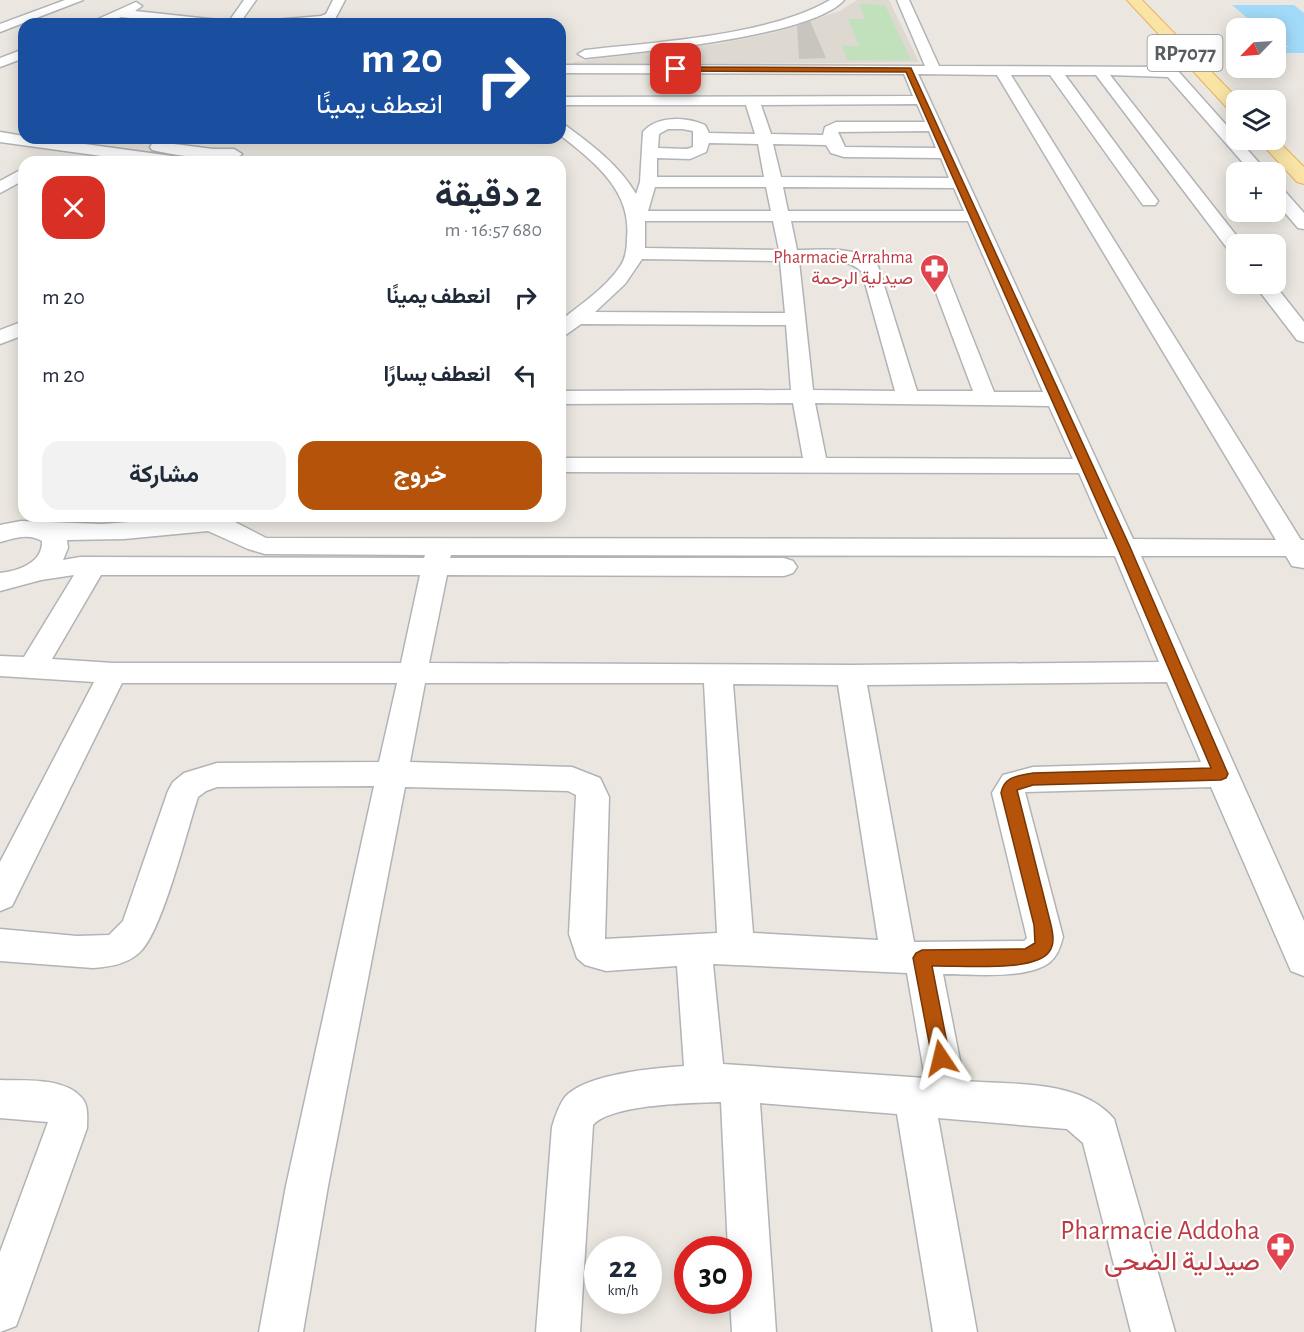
<!DOCTYPE html>
<html lang="ar">
<meta charset="utf-8">
<style>
:root{--surface:#fff;--page:#f2f2f3;--text:#1f2937;--muted:#747a83;--accent:#b45309}
body{margin:0;font-family:"Alegreya Sans",Vazirmatn,sans-serif;background:var(--page);color:var(--text);direction:rtl;height:100vh;display:flex;flex-direction:column;font-size:22px;white-space:nowrap}
*{box-sizing:border-box;margin:0}
p{font-size:20px;color:var(--muted)}
.icon{flex:none;width:33px;height:33px;fill:none;stroke:currentColor;stroke-width:2;stroke-linecap:round;stroke-linejoin:round}
.map{position:relative;flex:1;overflow:hidden;direction:ltr}
.sheet{position:absolute;left:18px;top:156px;width:548px;height:366px;display:flex;flex-direction:column;background:var(--surface);border-radius:18px;box-shadow:0 3px 15px #0003;direction:rtl}
.sheet>*{flex:none}
.hud{position:absolute;left:18px;top:18px;width:548px;height:126px;border-radius:18px;box-shadow:0 3px 15px #0003;direction:rtl;background:#1a4fa0;color:#fff;overflow:hidden}
.needle{width:39px;rotate:245deg}
.controls{position:absolute;left:1226px;top:18px;display:grid;gap:12px}
.controls a{display:grid;place-items:center;width:60px;height:60px;border-radius:12px;background:var(--surface);box-shadow:0 3px 15px #0003;font-size:30px}
.speed{position:absolute;left:584px;top:1236px;display:flex;gap:12px;font-size:30px;font-weight:700;text-align:center}
.speed>*{display:grid;place-content:center;width:78px;height:78px;border-radius:50%;background:var(--surface);box-shadow:0 3px 15px #0003;line-height:1}
.speed small{font-size:15px;font-weight:400}
.speed .limit{border:9px solid #d22;background:#fff;color:#111}
.pin{position:absolute;display:grid;place-items:center;width:51px;height:51px;color:#fff;margin:-26px;border-radius:12px;box-shadow:0 3px 9px #0006}
.me{position:absolute;width:66px;margin:-33px;rotate:350deg;stroke-linejoin:round;filter:drop-shadow(0 0 4px #0008)}
.turn{display:flex;align-items:center;gap:21px;height:126px;padding:0 24px;font-size:27px}
.turn .icon{width:78px;height:78px;stroke-width:2.5}
.turn b{display:block;font-size:42px;line-height:51px}
.round{display:grid;place-items:center;flex:none;width:63px;height:63px;border-radius:18px;background:var(--page)}
.headline{display:flex;align-items:center;justify-content:space-between;height:102px;padding:0 24px}
h1{font-size:36px;font-weight:700;line-height:45px}
.action{display:flex;gap:12px;margin-top:auto;padding:12px 24px}
.action a{flex:1;height:69px;border-radius:18px;background:var(--accent);color:#fff;font-size:24px;font-weight:700;line-height:69px;text-align:center}
.action a+a{background:var(--page);color:var(--text)}
ul{padding:0;list-style:none}
li{display:flex;align-items:center;gap:18px;height:78px;padding:0 24px}
li div{flex:1}
li b{display:block;font-size:22px}
li em{font-style:normal}
.map>svg:first-child{display:block}
</style>
<div class="map">
<svg width="1304" height="1332" viewBox="0 0 1304 1332">
<rect width="100%" height="100%" fill="#ebe7e0"/>
<path fill="#ddd9d1" d="M 857,0 L 889,0 L 919,62 L 574,66 L 573,62 L 723,43 L 776,32 L 840,11 Z"/>
<path fill="#c1e1bd" d="M 859,4 L 885,5 L 911,60 L 847,60 L 842,46 L 859,46 L 848,19 L 865,19 Z"/>
<path fill="#a2dbf9" d="M 1232,5 L 1294,5 L 1304,13 L 1304,53 L 1275,53 L 1275,47 L 1290,47 L 1275,42 L 1275,28 L 1259,28 Z"/>
<path fill="#c8c4be" d="M 810,21 L 826,58 L 799,59 L 797,26 Z"/>
<g fill="none" stroke-linecap="round" stroke-linejoin="round">
<defs>
<path id="minor" d="M 65,0 L 83,0 L 0,32 L 0,24 Z
M 244,0 L 256,0 L 239,24 L 227,24 Z
M 333,0 L 345,0 L 335,19 L 328,23 L 269,24 L 275,20 L 321,16 L 326,14 Z
M 830,0 L 844,0 C 812,37 637,52 585,58 L 578,54 L 585,50 C 656,42 769,36 830,0 Z
M 897,0 L 909,0 L 939,66 L 1162,67 L 1178,71 L 1236,136 L 1236,140 L 1239,140 L 1267,172 L 1251,172 L 1168,77 L 1110,75 L 1243,244 L 1236,244 L 1236,253 L 1230,252 L 1096,75 L 1065,75 L 1155,197 L 1158,201 L 1155,205 L 1143,205 L 1050,75 L 1011,75 L 1301,540 L 1304,540 L 1304,568 L 1292,566 L 1286,556 L 1141,556 L 1304,921 L 1304,976 L 1291,971 L 1211,787 L 1025,792 L 1063,937 C 1061,945 1057,957 1050,962 C 1028,980 971,974 943,974 L 964,1081 C 1012,1085 1081,1079 1114,1119 L 1175,1332 L 1131,1332 L 1083,1143 L 1067,1129 L 938,1118 L 977,1332 L 933,1332 L 897,1114 L 760,1103 L 776,1332 L 732,1332 L 730,1300 L 738,1300 L 738,1250 L 728,1250 L 721,1102 C 691,1103 612,1104 593,1125 L 580,1332 L 536,1332 L 552,1127 C 555,1117 559,1105 565,1097 C 585,1074 655,1068 684,1066 L 677,966 L 606,971 L 585,965 L 577,958 L 569,934 L 576,795 L 568,791 L 405,787 L 328,1186 L 303,1332 L 259,1332 L 286,1186 L 374,786 L 217,787 L 206,791 L 198,797 C 187,830 162,932 140,952 C 128,964 109,967 93,968 L 0,961 L 0,929 L 77,936 L 109,935 L 123,921 L 168,791 L 173,782 L 184,773 L 217,763 L 379,762 L 397,683 L 122,683 L 12,906 L 0,911 L 0,862 L 94,682 L 0,676 L 0,656 L 24,657 L 74,575 L 41,580 L 0,591 L 0,573 C 18,571 43,563 42,541 C 28,533 15,538 0,542 L 0,525 L 21,521 L 102,524 L 213,516 L 233,521 L 266,538 L 1108,539 L 1079,473 L 560,472 L 560,458 L 803,458 L 793,403 L 560,404 L 560,391 L 791,390 L 786,325 L 581,324 L 567,334 L 560,336 L 560,321 C 580,305 607,287 621,265 C 626,257 627,247 627,238 C 632,190 593,161 560,135 L 560,124 L 565,125 C 592,145 619,165 636,194 L 640,182 L 643,132 C 657,115 687,117 705,125 L 709,133 L 755,134 L 746,105 L 560,105 L 560,97 L 913,96 L 904,74 L 560,73 L 560,65 L 925,66 ZM 918,74 L 997,75 L 1276,540 L 1133,539 ZM 917,104 L 925,122 L 836,122 L 825,127 L 823,135 L 771,134 L 761,105 ZM 682,129 L 693,131 L 693,147 L 687,149 L 658,148 L 659,134 L 668,129 ZM 929,131 L 936,148 L 845,147 L 838,132 ZM 709,143 L 758,144 L 764,177 L 657,177 L 657,158 L 690,159 L 706,152 ZM 773,144 L 826,145 L 831,153 L 844,157 L 941,158 L 949,178 L 781,177 ZM 655,187 L 766,187 L 771,211 L 648,211 ZM 783,187 L 954,188 L 964,211 L 788,211 ZM 645,221 L 773,221 L 779,250 L 645,248 ZM 791,221 L 968,221 L 1043,392 L 994,392 L 946,271 L 944,267 L 930,267 L 928,271 L 973,391 L 917,391 L 878,266 C 857,245 825,250 797,250 ZM 642,259 L 780,261 L 785,313 L 595,312 L 625,284 ZM 799,261 C 820,261 847,256 862,272 L 895,391 L 813,390 ZM 815,403 L 1049,406 L 1073,459 L 826,458 ZM 208,531 L 248,549 L 265,554 L 425,555 L 424,558 L 80,557 L 63,560 L 68,548 L 67,540 L 124,539 ZM 451,555 L 1115,556 L 1159,662 L 851,665 L 429,663 L 447,575 L 784,576 L 793,573 L 797,567 L 793,561 L 784,558 L 450,558 ZM 101,575 L 420,575 L 401,663 L 113,663 L 52,659 ZM 1167,682 L 1201,762 L 1033,767 L 1003,775 L 992,793 L 1027,938 L 1024,941 L 914,942 L 867,685 ZM 425,683 L 704,683 L 717,933 L 605,939 L 609,797 L 600,778 L 572,767 L 410,762 ZM 733,684 L 838,685 L 878,940 L 753,933 ZM 713,964 L 907,973 L 925,1078 L 723,1064 Z
M 136,2 L 142,6 L 135,11 L 219,20 L 225,24 L 184,24 L 121,17 L 104,24 L 87,24 Z
M 24,49 L 24,58 L 0,67 L 0,58 Z
M 0,132 L 24,136 L 24,138 L 41,138 L 179,157 L 187,162 L 145,162 L 0,142 Z
M 158,142 L 213,149 L 234,149 L 242,154 C 232,165 168,154 152,150 L 150,147 L 152,144 Z
M 24,168 L 24,180 L 0,193 L 0,181 Z
M 1275,186 L 1281,187 L 1304,213 L 1304,229 L 1298,228 L 1275,201 Z
M 1254,284 L 1274,284 L 1304,322 L 1304,342 L 1297,340 Z
M 24,321 L 24,335 L 0,344 L 0,330 Z
M 0,1080 C 24,1081 63,1077 81,1097 C 89,1105 87,1118 87,1128 L 22,1310 L 16,1326 L 0,1332 L 0,1252 L 48,1122 L 0,1118 Z"/>
<path id="major" d="M 1127,0 L 1142,0 L 1239,100 L 1236,100 L 1236,112 L 1230,111 Z
M 1275,138 L 1304,167 L 1304,184 L 1297,182 L 1258,140 Z"/>
</defs>
<use href="#minor" stroke="#b1b3b7" stroke-width="3"/>
<use href="#major" stroke="#e7b35c" stroke-width="2"/>
<use href="#minor" fill="#fff" fill-rule="evenodd"/>
<use href="#major" fill="#f9e4a6" fill-rule="evenodd"/>
</g>
<path fill="#b45309" stroke="#753606" stroke-width="1.5" d="M 676,67 L 911,68 L 1130,547 L 1228,774 L 1226,778 L 1221,780 L 1033,785 L 1017,790 L 1051,925 C 1053,934 1055,944 1049,952 C 1034,973 957,965 932,966 L 950,1058 L 947,1064 L 941,1067 L 934,1064 L 932,1058 L 913,958 L 916,953 L 922,950 L 1025,949 L 1035,943 L 1034,925 L 1001,793 C 1004,776 1018,776 1033,773 L 1211,768 L 1117,547 L 906,72 L 674,71 Z"/>
<defs>
<symbol id="pharmacy-pin" viewBox="-11 -11 22 30"><path d="M0 17L-7.5 6A9.5 9.5 0 1 1 7.5 6Z" fill="#e0444e" stroke="#fff"/><path d="M-2-6h4v4h4v4h-4v4h-4v-4h-4v-4h4Z" fill="#fff"/></symbol>
</defs>
<g fill-rule="evenodd">
<use href="#pharmacy-pin" x="918" y="252" width="33" height="45"/>
<use href="#pharmacy-pin" x="1264" y="1230" width="33" height="45"/>
</g>
<g text-anchor="middle" dominant-baseline="central" stroke-width="4.5" stroke-linejoin="round" paint-order="stroke">
<g font-size="18" fill="#be3a42" stroke="#fff" text-anchor="end">
<text x="913" y="258">Pharmacie Arrahma<tspan x="913" dy="21">صيدلية الرحمة</tspan></text>
</g>
<rect fill="#fff" stroke="#8b8e90" stroke-width="1.5" x="1147.5" y="35" width="75" height="36" rx="4.5"/>
<g font-size="21" font-weight="bold" fill="#595d60">
<text x="1185" y="53">RP7077</text>
</g>
<g font-size="27" fill="#be3a42" stroke="#fff" text-anchor="end">
<text x="1260" y="1230">Pharmacie Addoha<tspan x="1260" dy="31">صيدلية الضحى</tspan></text>
</g>
</g>
</svg>
<div class="controls">
<a><svg class="needle" viewBox="-14 -14 28 28"><path d="M0-13l5 13h-10z" fill="#e53935"/><path d="M0 13l5-13h-10z" fill="#747a83"/></svg></a>
<a><svg class="icon" aria-label="layers" viewBox="0 0 24 24"><path d="M12 4l9 5-9 5-9-5zM3 14l9 5 9-5"/></svg></a>
<a>+</a>
<a>−</a>
</div>
<div class="speed"><div>22<small>km/h</small></div><div class="limit">30</div></div>
<div class="pin" style="left:676px;top:69px;background:#d93025"><svg class="icon" aria-label="arrive" viewBox="0 0 24 24"><path d="M6 21V4h12l-3 4 3 4H6"/></svg></div>
<svg class="me" style="left:941px;top:1058px" viewBox="-20 -20 40 40"><path d="M0-17L14 15 0 8-14 15z" fill="#b45309" stroke="#fff" stroke-width="4"/></svg>
<div class="hud">
<div class="turn"><svg class="icon" aria-label="right" viewBox="0 0 24 24"><path d="M7 20v-9h11M14 6l5 5-5 5"/></svg><div><b>20 m</b>انعطف يمينًا</div></div>
</div>
<section class="sheet">
<div class="headline"><div><h1>2 دقيقة</h1><p>680 m · 16:57</p></div><a class="round" style="background:#d93025;color:#fff"><svg class="icon" aria-label="close" viewBox="0 0 24 24"><path d="M6 6l12 12M18 6L6 18"/></svg></a></div>
<ul>
<li><svg class="icon" aria-label="right" viewBox="0 0 24 24"><path d="M7 20v-9h11M14 6l5 5-5 5"/></svg><div><b>انعطف يمينًا</b></div><em>20 m</em></li>
<li><svg class="icon" aria-label="left" viewBox="0 0 24 24"><path d="M17 20v-9H6M10 6l-5 5 5 5"/></svg><div><b>انعطف يسارًا</b></div><em>20 m</em></li>
</ul>
<div class="action"><a>خروج</a><a>مشاركة</a></div>
</section>
</div>
